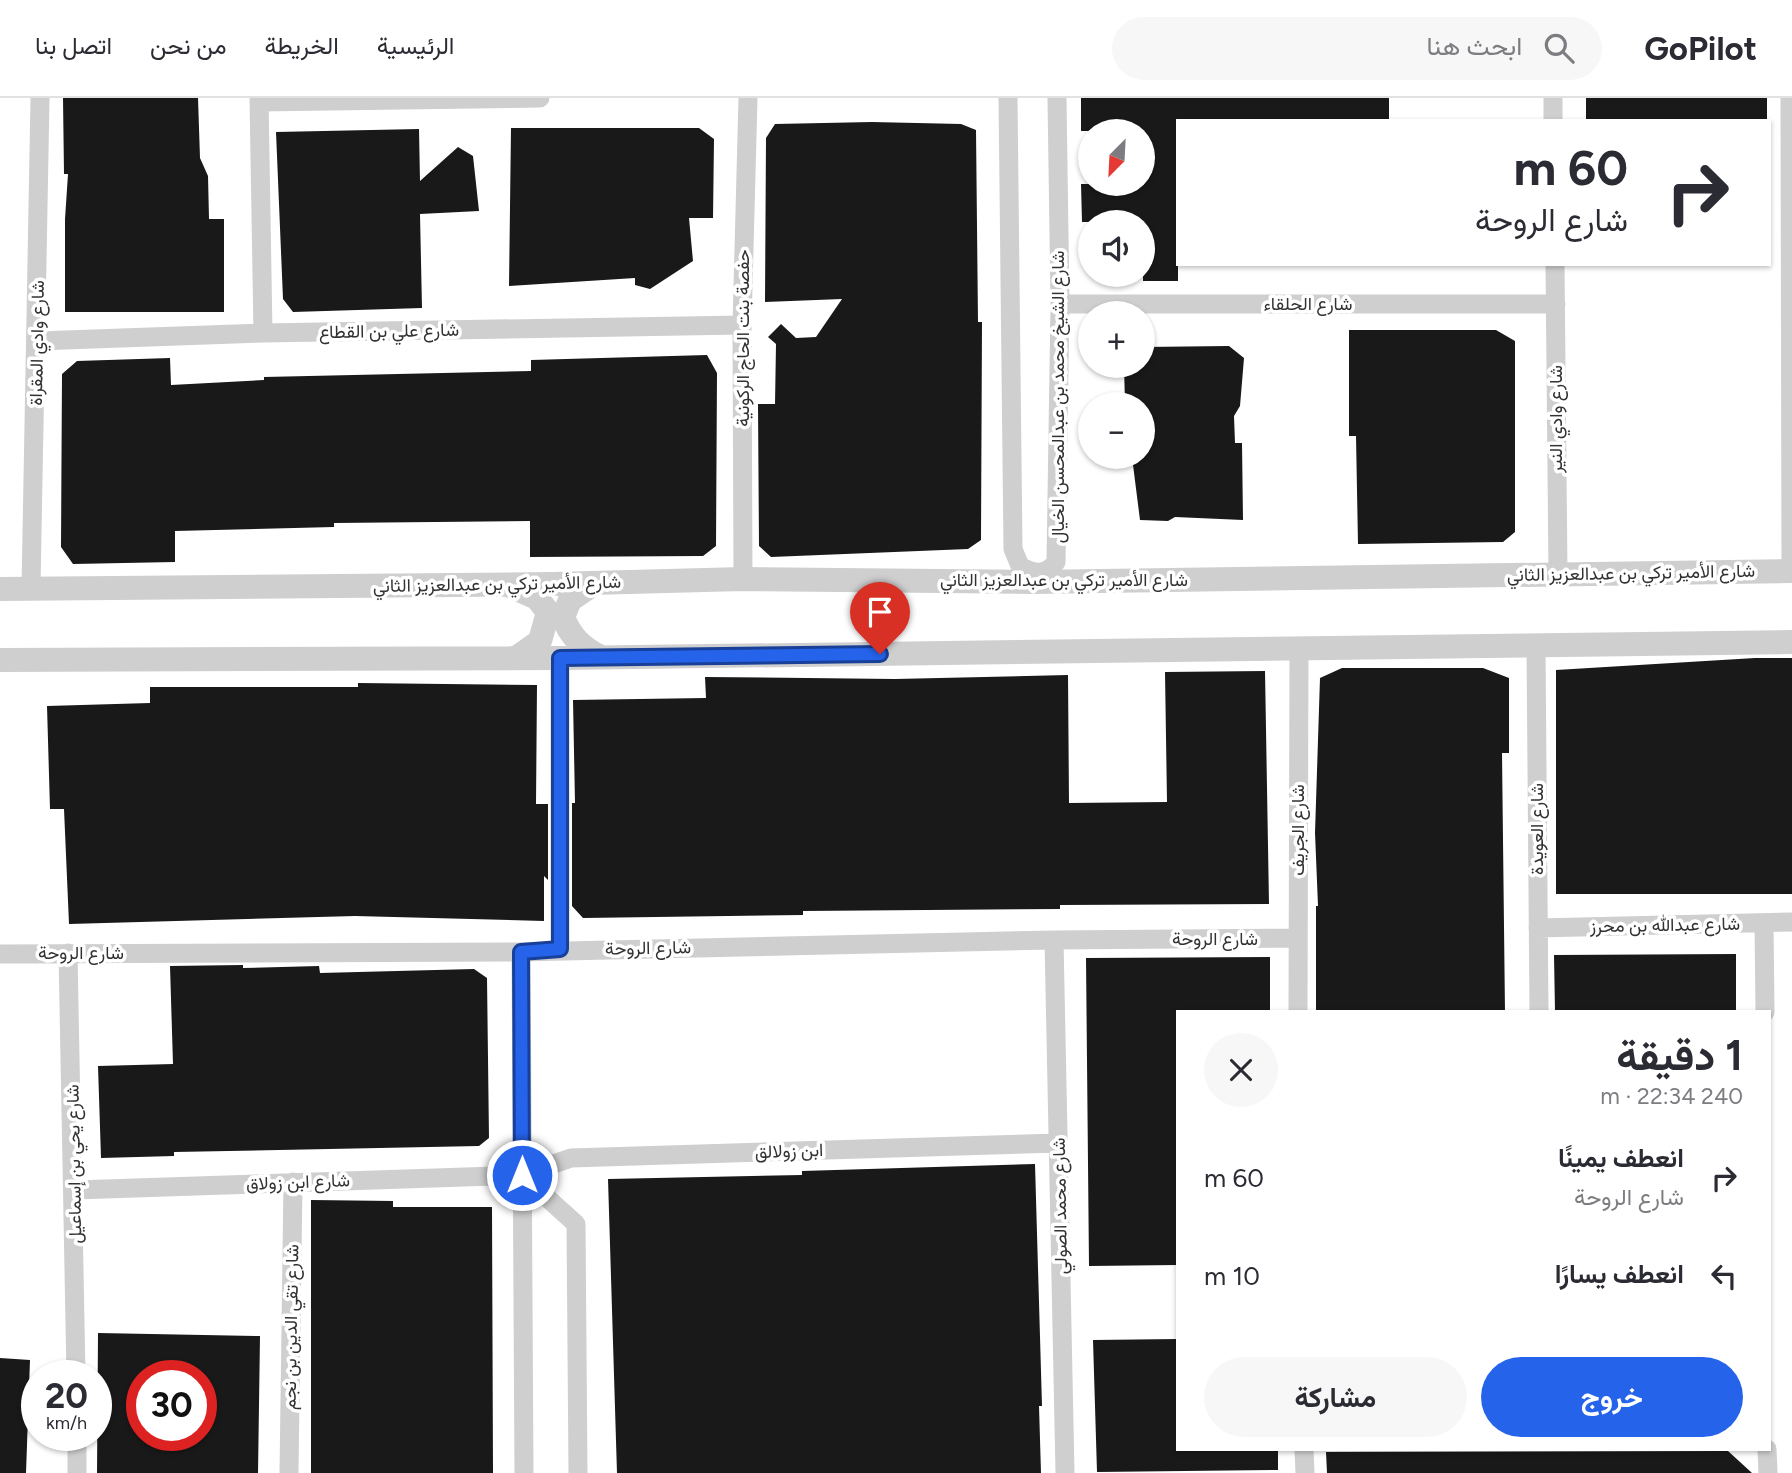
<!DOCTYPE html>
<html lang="ar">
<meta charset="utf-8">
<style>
:root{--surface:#fff;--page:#f7f7f7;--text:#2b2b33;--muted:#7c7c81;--line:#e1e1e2;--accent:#2563eb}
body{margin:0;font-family:Figtree,Vazirmatn,sans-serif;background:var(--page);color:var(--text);direction:rtl;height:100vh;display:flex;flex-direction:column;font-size:26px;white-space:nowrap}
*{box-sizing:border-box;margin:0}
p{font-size:23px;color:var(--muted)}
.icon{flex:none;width:38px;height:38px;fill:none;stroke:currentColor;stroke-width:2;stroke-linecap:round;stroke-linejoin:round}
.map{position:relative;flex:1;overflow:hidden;direction:ltr}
.sheet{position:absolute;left:1176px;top:912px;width:595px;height:441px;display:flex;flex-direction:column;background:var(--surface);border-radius:0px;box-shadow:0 2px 5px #0004;direction:rtl}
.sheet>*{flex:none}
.hud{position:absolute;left:1176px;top:21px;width:595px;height:147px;border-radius:0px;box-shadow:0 2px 5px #0004;direction:rtl;background:#fff;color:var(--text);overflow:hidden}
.needle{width:46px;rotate:204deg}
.fabs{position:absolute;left:1078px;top:21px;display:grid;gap:14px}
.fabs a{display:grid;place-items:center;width:77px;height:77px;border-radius:50%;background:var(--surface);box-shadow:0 2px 5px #0004;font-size:35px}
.speed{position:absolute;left:21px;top:1262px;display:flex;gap:14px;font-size:35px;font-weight:700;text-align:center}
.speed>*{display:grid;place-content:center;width:91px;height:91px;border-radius:50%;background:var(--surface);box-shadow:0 2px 5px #0004;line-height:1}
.speed small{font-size:18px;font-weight:400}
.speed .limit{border:10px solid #d22;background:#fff;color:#111}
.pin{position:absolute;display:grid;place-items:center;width:60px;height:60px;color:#fff;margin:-72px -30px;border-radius:50% 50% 50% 0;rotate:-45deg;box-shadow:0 0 7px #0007}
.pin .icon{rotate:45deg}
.me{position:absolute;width:77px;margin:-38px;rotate:0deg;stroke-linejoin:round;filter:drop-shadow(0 0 5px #0008)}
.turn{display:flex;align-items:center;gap:24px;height:147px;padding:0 28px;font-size:32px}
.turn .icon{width:91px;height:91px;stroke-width:2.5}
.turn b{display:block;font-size:49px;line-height:60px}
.round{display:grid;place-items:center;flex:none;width:74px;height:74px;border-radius:37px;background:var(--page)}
.head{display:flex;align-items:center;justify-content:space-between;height:119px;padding:0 28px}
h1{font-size:42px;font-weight:700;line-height:52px}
.action{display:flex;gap:14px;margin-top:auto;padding:14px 28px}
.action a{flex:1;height:80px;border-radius:42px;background:var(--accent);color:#fff;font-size:28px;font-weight:700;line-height:80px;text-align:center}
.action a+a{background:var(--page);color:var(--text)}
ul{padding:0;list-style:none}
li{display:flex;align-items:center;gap:21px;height:98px;padding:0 28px}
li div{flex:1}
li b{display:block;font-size:26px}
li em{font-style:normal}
header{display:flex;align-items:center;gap:42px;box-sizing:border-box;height:98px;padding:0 35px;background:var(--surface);border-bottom:2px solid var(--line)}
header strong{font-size:33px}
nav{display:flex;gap:38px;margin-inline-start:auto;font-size:24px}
.search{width:490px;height:63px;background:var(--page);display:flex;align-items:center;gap:18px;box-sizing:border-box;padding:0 24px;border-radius:38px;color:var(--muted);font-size:26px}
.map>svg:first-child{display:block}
</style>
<header>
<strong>GoPilot</strong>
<div class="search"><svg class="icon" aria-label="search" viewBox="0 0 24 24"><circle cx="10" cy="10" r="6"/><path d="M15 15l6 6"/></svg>ابحث هنا</div>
<nav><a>الرئيسية</a><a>الخريطة</a><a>من نحن</a><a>اتصل بنا</a></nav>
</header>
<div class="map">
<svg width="1792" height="1375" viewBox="0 0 1792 1375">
<rect width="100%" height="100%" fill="#fff"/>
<path fill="#191919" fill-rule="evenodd" d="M 63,0 L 198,0 L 200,60 L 208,78 L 209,121 L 224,121 L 224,214 L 65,214 L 65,121 L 68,76 L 64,76 Z
M 1081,0 L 1389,0 L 1389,23 L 1178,23 L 1178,183 L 1143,183 L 1143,124 L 1082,124 L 1081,86 L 1143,86 L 1143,33 L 1081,33 Z
M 1586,0 L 1767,0 L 1767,23 L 1586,23 Z
M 872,24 L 961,26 L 976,32 L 978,224 L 982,224 L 981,442 L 968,451 L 771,459 L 759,448 L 758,306 L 775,306 L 776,246 L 768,239 L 781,226 L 796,240 L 816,239 L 842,201 L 765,204 L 766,40 L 775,26 Z
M 511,30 L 699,30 L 714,41 L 713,120 L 689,120 L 693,163 L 650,191 L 635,187 L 635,180 L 509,188 Z
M 419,31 L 420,83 L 458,49 L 473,58 L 479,113 L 420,116 L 422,210 L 293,214 L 283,201 L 276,34 Z
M 1349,232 L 1496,232 L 1515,243 L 1515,434 L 1503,444 L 1358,446 L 1356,338 L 1349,338 Z
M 1229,248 L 1244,260 L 1240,308 L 1234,318 L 1235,345 L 1242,345 L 1243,422 L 1175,419 L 1168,423 L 1140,422 L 1132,359 L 1143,359 L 1143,306 L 1125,306 L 1124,268 L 1143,268 L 1143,249 Z
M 707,257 L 717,275 L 716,448 L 703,458 L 530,459 L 530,423 L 334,425 L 334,429 L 175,433 L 175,464 L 73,466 L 61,449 L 62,276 L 77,263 L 170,260 L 171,287 L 264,282 L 264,279 L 531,273 L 531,262 Z
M 1755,560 L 1792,560 L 1792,796 L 1556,796 L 1556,572 Z
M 1342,570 L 1483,570 L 1509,580 L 1509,655 L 1502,655 L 1505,914 L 1316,914 L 1316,808 L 1318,808 L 1315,735 L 1320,580 Z
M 1265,573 L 1269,806 L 1060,807 L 1060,811 L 803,813 L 803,817 L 583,820 L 572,808 L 572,705 L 575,705 L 573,602 L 706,600 L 705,579 L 895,581 L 1068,577 L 1069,705 L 1167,704 L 1165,574 Z
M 358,585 L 537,587 L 536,706 L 548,706 L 548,782 L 544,778 L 544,823 L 355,818 L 69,826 L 64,711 L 50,711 L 47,608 L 150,605 L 150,589 L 358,589 Z
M 1736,856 L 1736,914 L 1555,914 L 1554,857 Z
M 1270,859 L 1270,914 L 1178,914 L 1178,1167 L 1089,1168 L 1086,860 Z
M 243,867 L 243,870 L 319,868 L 320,875 L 474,871 L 487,880 L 489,1040 L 479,1048 L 174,1054 L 174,1058 L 101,1060 L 98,968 L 173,966 L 170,868 Z
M 1035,1066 L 1042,1308 L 1039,1308 L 1041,1375 L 617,1375 L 608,1081 L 802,1077 L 802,1073 Z
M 311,1102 L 393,1103 L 393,1109 L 492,1109 L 493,1375 L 311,1375 Z
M 98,1235 L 260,1238 L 258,1375 L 97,1375 ZM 142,1278 L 201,1278 L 201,1337 L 142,1337 Z
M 1178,1241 L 1178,1351 L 1278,1351 L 1278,1372 L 1097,1374 L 1093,1242 Z
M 0,1260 L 30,1262 L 26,1375 L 0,1375 Z
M 1728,1353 L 1752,1375 L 1327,1375 L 1326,1354 Z"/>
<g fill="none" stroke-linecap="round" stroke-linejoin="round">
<path stroke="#cfcfcf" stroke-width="19" d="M 259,0 L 263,235
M 1008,0 L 1013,451 L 1020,468 C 1034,476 1046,478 1056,464 L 1060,206 L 1057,0
M 1553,0 L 1553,23
M 1790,0 L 1791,473
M 259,4 L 540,0
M 1555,166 L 1558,476
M 1060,206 L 1556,206
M 37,243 L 263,235 L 742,227
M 743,481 L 742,227 L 748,0
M 31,490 L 40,0
M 1536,549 L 1539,914
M 560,560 L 560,851
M 1764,825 L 1765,914
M 1538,830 L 1792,824
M 1054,842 L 1065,1375
M 521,854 L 524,1375
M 68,855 L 76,1278
M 0,856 L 521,854 L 1054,842 L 1297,840
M 1298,914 L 1299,551
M 522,1077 L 576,1126 L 578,1375
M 75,1092 L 522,1077 L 571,1060 L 1058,1045
M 77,1337 L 77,1375
M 1304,1351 L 1305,1375
M 1767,1351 L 1768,1375
M 289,1375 L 293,1084"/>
<path stroke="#cfcfcf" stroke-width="24" d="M 595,485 L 570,502 L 563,519 C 570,538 582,550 601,559
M 512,489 L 537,500 L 548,514 L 540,543 L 516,560
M 0,491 L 553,486 L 743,481 L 1032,484 L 1792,473
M 0,562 L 560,560 L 1792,544"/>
</g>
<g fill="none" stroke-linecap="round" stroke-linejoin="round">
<defs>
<path id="route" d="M 522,1077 L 521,854 L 560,851 L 560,560 L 880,556"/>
</defs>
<use href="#route" stroke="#184099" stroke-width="18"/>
<use href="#route" stroke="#2563eb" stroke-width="12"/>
</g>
<g text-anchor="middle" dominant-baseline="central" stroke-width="7" stroke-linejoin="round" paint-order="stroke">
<g font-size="18" fill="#323232" stroke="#fff">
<text x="1308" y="206">شارع الحلقاء</text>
<text transform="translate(389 233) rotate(-1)">شارع علي بن القطاع</text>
<text transform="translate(743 240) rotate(-90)">حفصة بنت الحاج الركونية</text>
<text transform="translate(37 245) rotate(-89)">شارع وادي المقراة</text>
<text transform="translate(1058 299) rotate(-90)">شارع الشيخ محمد بن عبدالمحسن الخيال</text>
<text transform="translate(1556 321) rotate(-90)">شارع وادي النير</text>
<text transform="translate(1631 475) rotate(-1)">شارع الأمير تركي بن عبدالعزيز الثاني</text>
<text x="1064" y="482">شارع الأمير تركي بن عبدالعزيز الثاني</text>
<text transform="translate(497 486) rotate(-1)">شارع الأمير تركي بن عبدالعزيز الثاني</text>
<text transform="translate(1537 731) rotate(-90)">شارع العويدة</text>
<text transform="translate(1298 732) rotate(-90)">شارع الجريف</text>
<text transform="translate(1665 827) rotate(-1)">شارع عبدالله بن محرز</text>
<text x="1215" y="841">شارع الروحة</text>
<text transform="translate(648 850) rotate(-1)">شارع الروحة</text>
<text x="81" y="855">شارع الروحة</text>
<text transform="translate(789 1053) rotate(-2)">ابن زولالق</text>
<text transform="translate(74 1066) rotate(-91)">شارع يحي بن إسماعيل</text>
<text transform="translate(298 1084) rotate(-2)">شارع ابن زولاق</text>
<text transform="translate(1060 1108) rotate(-91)">شارع محمد الصولي</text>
<text transform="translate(291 1229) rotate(-89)">شارع تقي الدين بن نجم</text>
</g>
</g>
</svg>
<div class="fabs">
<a><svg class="needle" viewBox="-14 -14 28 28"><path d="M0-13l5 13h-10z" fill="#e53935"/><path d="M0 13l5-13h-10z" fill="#7c7c81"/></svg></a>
<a><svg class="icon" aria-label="sound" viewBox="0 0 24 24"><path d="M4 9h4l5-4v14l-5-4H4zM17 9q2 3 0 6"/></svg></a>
<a>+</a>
<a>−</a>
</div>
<div class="speed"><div>20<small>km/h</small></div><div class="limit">30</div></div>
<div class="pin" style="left:880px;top:556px;background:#d93025"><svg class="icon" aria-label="arrive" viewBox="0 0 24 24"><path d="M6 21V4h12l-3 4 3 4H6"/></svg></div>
<svg class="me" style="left:522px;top:1077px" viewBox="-20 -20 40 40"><circle r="17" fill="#2563eb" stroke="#fff" stroke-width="3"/><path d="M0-11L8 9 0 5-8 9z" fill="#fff"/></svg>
<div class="hud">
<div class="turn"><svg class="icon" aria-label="right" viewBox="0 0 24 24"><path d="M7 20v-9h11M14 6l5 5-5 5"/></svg><div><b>60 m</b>شارع الروحة</div></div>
</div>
<section class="sheet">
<div class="head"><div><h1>1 دقيقة</h1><p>240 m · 22:34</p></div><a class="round"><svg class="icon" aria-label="close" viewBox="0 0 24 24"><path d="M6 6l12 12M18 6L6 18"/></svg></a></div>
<ul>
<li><svg class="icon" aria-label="right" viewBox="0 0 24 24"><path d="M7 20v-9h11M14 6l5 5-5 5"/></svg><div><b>انعطف يمينًا</b><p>شارع الروحة</p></div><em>60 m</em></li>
<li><svg class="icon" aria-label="left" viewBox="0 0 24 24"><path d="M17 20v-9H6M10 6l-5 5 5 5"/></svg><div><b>انعطف يسارًا</b></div><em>10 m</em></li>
</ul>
<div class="action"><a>خروج</a><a>مشاركة</a></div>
</section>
</div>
